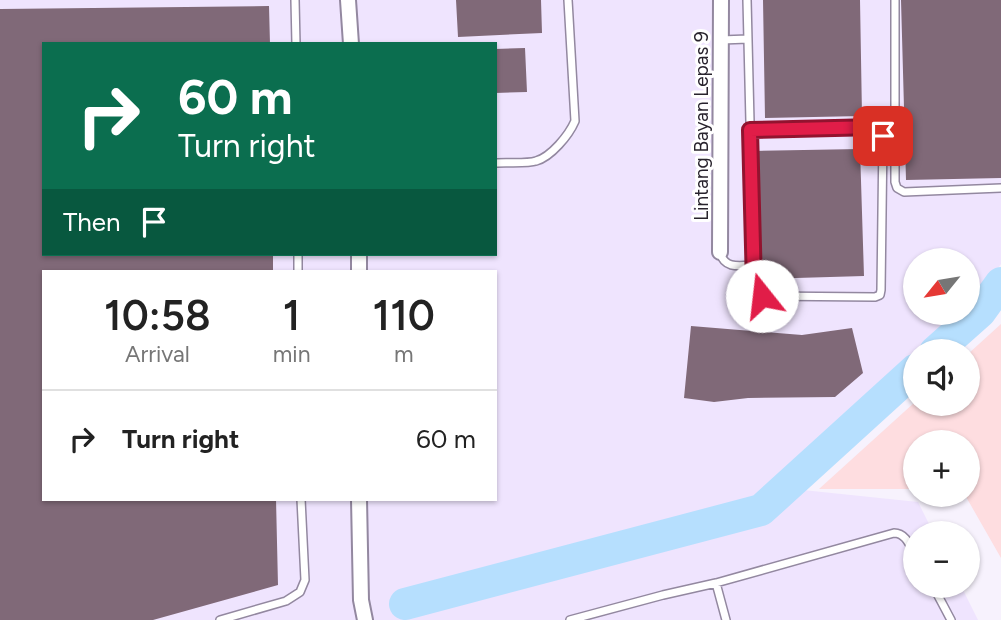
<!DOCTYPE html>
<meta charset="utf-8">
<style>
:root{--surface:#fff;--page:#f6f6f6;--text:#222;--muted:#767676;--line:#e0e0e0}
body{margin:0;font-family:Figtree,sans-serif;background:var(--page);color:var(--text);height:100vh;display:flex;flex-direction:column;font-size:26px;white-space:nowrap}
*{box-sizing:border-box;margin:0}
p{font-size:23px;color:var(--muted)}
.icon{flex:none;width:38px;height:38px;fill:none;stroke:currentColor;stroke-width:2;stroke-linecap:round;stroke-linejoin:round}
.map{position:relative;flex:1;overflow:hidden}
.sheet{position:absolute;left:42px;top:270px;width:455px;height:231px;display:flex;flex-direction:column;background:var(--surface);border-radius:0px;box-shadow:0 2px 5px #0004}
.sheet>*{flex:none}
.banner{position:absolute;left:42px;top:42px;width:455px;height:214px;border-radius:0px;box-shadow:0 2px 5px #0004;background:#0b6e4f;color:#fff;overflow:hidden}
.needle{width:46px;rotate:240deg}
.buttons{position:absolute;left:903px;top:248px;display:grid;gap:14px}
.buttons a{display:grid;place-items:center;width:77px;height:77px;border-radius:50%;background:var(--surface);box-shadow:0 2px 5px #0004;font-size:35px}
.pin{position:absolute;display:grid;place-items:center;width:60px;height:60px;color:#fff;margin:-30px;border-radius:14px;box-shadow:0 4px 10px #0006}
.me{position:absolute;width:77px;margin:-38px;rotate:344deg;stroke-linejoin:round;filter:drop-shadow(0 0 5px #0008)}
.turn{display:flex;align-items:center;gap:24px;height:147px;padding:0 21px;font-size:32px}
.turn .icon{width:91px;height:91px;stroke-width:2.5}
.turn b{display:block;font-size:49px;line-height:60px}
.then{display:flex;align-items:center;height:66px;padding:0 21px;background:#0003;gap:14px;font-size:26px}
.eta{display:flex;justify-content:space-evenly;align-items:center;height:119px;text-align:center}
.eta b{font-size:42px;font-weight:600;line-height:49px}
ul{padding:0;list-style:none}
li{display:flex;align-items:center;gap:21px;height:98px;padding:0 21px;border-top:2px solid var(--line)}
li div{flex:1}
li b{display:block;font-size:26px}
li em{font-style:normal}
.map>svg:first-child{display:block}
</style>
<div class="map">
<svg width="1001" height="620" viewBox="0 0 1001 620">
<rect width="100%" height="100%" fill="#f7f2fd"/>
<path fill="#efe4fe" fill-rule="evenodd" d="M 0,0 L 1001,0 L 1001,264 L 968,309 L 968,261 L 915,261 L 915,313 L 963,313 L 921,352 L 915,352 L 915,357 L 774,487 L 918,502 L 934,534 L 915,534 L 915,586 L 961,586 L 978,620 L 0,620 ZM 44,44 L 495,44 L 495,254 L 44,254 ZM 44,271 L 495,271 L 495,499 L 44,499 Z"/>
<path fill="#fedde0" d="M 1001,324 L 1001,558 L 965,495 L 968,495 L 968,443 L 915,443 L 915,489 L 819,489 L 915,402 L 915,404 L 968,404 L 968,354 Z"/>
<g fill="none" stroke-linecap="round" stroke-linejoin="round">
<path stroke="#b6dffe" stroke-width="32" d="M 935,352 L 980,312 L 1001,283
M 405,604 L 761,510 L 915,370"/>
</g>
<path fill="#806978" d="M 456,0 L 541,0 L 542,33 L 458,37 Z
M 763,0 L 860,0 L 862,116 L 765,118 Z
M 901,0 L 1001,0 L 1001,178 L 906,180 Z
M 269,6 L 270,44 L 44,44 L 44,254 L 273,254 L 273,271 L 44,271 L 44,499 L 276,499 L 278,585 L 153,620 L 0,620 L 0,9 Z
M 525,48 L 527,92 L 495,93 L 495,49 Z
M 860,149 L 864,276 L 759,279 L 755,151 Z
M 691,326 L 802,335 L 852,328 L 863,373 L 835,397 L 748,398 L 714,402 L 684,398 Z"/>
<g fill="none" stroke-linecap="round" stroke-linejoin="round">
<defs>
<path id="service" d="M 295,0 L 296,44
M 747,0 L 754,285 L 756,292 L 762,296 L 875,297 L 880,295 L 881,290 L 883,136 L 881,130 L 876,127 L 750,130
M 895,0 L 895,182 L 897,188 L 904,192 L 1001,188
M 721,40 L 748,39
M 495,163 C 506,162 527,164 536,161 C 551,157 569,135 575,121 L 568,0
M 720,252 C 724,269 739,266 753,265
M 298,254 L 298,271
M 716,583 L 726,620
M 933,586 L 951,620
M 220,620 L 286,601 L 300,592 L 305,580 L 301,499
M 570,620 L 663,595 L 716,583 L 894,533 C 906,533 910,546 915,555"/>
<path id="minor" d="M 348,0 L 351,44
M 720,252 L 721,0
M 359,271 L 359,254
M 359,499 L 361,600 L 365,620"/>
</defs>
<use href="#service" stroke="#9388a0" stroke-width="10"/>
<use href="#minor" stroke="#9388a0" stroke-width="18"/>
<use href="#service" stroke="#fff" stroke-width="7"/>
<use href="#minor" stroke="#fff" stroke-width="14"/>
</g>
<g fill="none" stroke-linecap="round" stroke-linejoin="round">
<defs>
<path id="route" d="M 762,296 L 756,292 L 754,285 L 750,130 L 876,127 L 881,130 L 883,136"/>
</defs>
<use href="#route" stroke="#92132f" stroke-width="18"/>
<use href="#route" stroke="#e11d48" stroke-width="12"/>
</g>
<g text-anchor="middle" dominant-baseline="central" stroke-width="6" stroke-linejoin="round" paint-order="stroke">
<g font-size="19" fill="#28232d" stroke="#fff">
<text transform="translate(701 126) rotate(-90)">Lintang Bayan Lepas 9</text>
</g>
</g>
</svg>
<div class="buttons">
<a><svg class="needle" viewBox="-14 -14 28 28"><path d="M0-13l5 13h-10z" fill="#e53935"/><path d="M0 13l5-13h-10z" fill="#767676"/></svg></a>
<a><svg class="icon" aria-label="sound" viewBox="0 0 24 24"><path d="M4 9h4l5-4v14l-5-4H4zM17 9q2 3 0 6"/></svg></a>
<a>+</a>
<a>−</a>
</div>
<div class="pin" style="left:883px;top:136px;background:#d93025"><svg class="icon" aria-label="arrive" viewBox="0 0 24 24"><path d="M6 21V4h12l-3 4 3 4H6"/></svg></div>
<svg class="me" style="left:762px;top:296px" viewBox="-20 -20 40 40"><circle r="19" fill="#fff"/><path d="M0-13L10 11 0 6-10 11z" fill="#e11d48"/></svg>
<div class="banner">
<div class="turn"><svg class="icon" aria-label="right" viewBox="0 0 24 24"><path d="M7 20v-9h11M14 6l5 5-5 5"/></svg><div><b>60 m</b>Turn right</div></div>
<div class="then">Then<svg class="icon" aria-label="arrive" viewBox="0 0 24 24"><path d="M6 21V4h12l-3 4 3 4H6"/></svg></div>
</div>
<section class="sheet">
<div class="eta">
<div><b>10:58</b><p>Arrival</p></div>
<div><b>1</b><p>min</p></div>
<div><b>110</b><p>m</p></div>
</div>
<ul>
<li><svg class="icon" aria-label="right" viewBox="0 0 24 24"><path d="M7 20v-9h11M14 6l5 5-5 5"/></svg><div><b>Turn right</b></div><em>60 m</em></li>
</ul>
</section>
</div>
